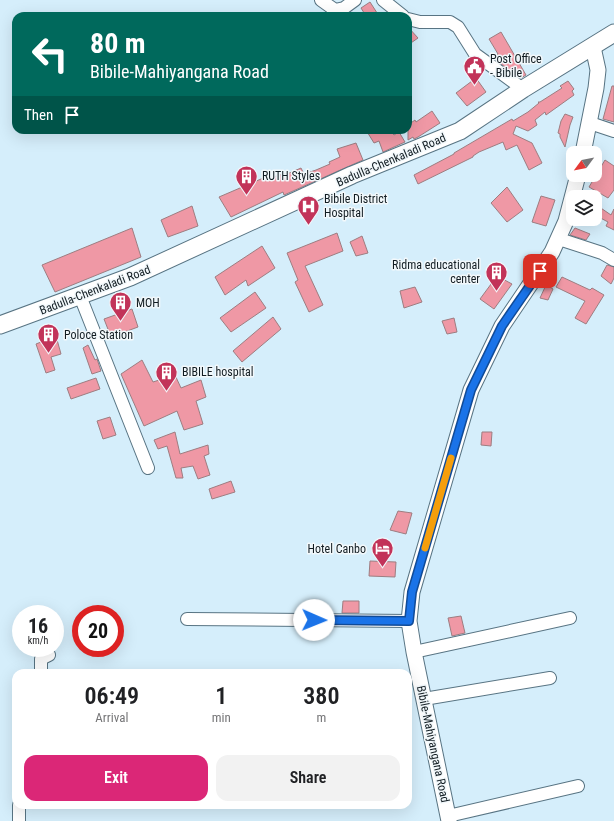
<!DOCTYPE html>
<style>
:root{--surface:#fff;--page:#f2f2f2;--text:#202124;--muted:#757577;--accent:#db2777}
body{margin:0;font-family:"Roboto Condensed",sans-serif;background:var(--page);color:var(--text);height:100vh;display:flex;flex-direction:column;font-size:15px;white-space:nowrap}
*{box-sizing:border-box;margin:0}
p{font-size:13px;color:var(--muted)}
.icon{flex:none;width:22px;height:22px;fill:none;stroke:currentColor;stroke-width:2;stroke-linecap:round;stroke-linejoin:round}
.map{position:relative;flex:1;overflow:hidden}
.drawer{position:absolute;left:12px;top:669px;width:400px;height:140px;display:flex;flex-direction:column;background:var(--surface);border-radius:12px;box-shadow:0 4px 16px #0002}
.drawer>*{flex:none}
.banner{position:absolute;left:12px;top:12px;width:400px;height:122px;border-radius:12px;box-shadow:0 4px 16px #0002;background:#00695c;color:#fff;overflow:hidden}
.needle{width:26px;rotate:238deg}
.buttons{position:absolute;left:566px;top:146px;display:grid;gap:8px}
.buttons a{display:grid;place-items:center;width:36px;height:36px;border-radius:8px;background:var(--surface);box-shadow:0 4px 16px #0002;font-size:20px}
.speed{position:absolute;left:12px;top:605px;display:flex;gap:8px;font-size:20px;font-weight:700;text-align:center}
.speed>*{display:grid;place-content:center;width:52px;height:52px;border-radius:50%;background:var(--surface);box-shadow:0 4px 16px #0002;line-height:1}
.speed small{font-size:10px;font-weight:400}
.speed .limit{border:6px solid #d22;background:#fff;color:#111}
.pin{position:absolute;display:grid;place-items:center;width:34px;height:34px;color:#fff;margin:-17px;border-radius:8px;box-shadow:0 2px 6px #0006}
.me{position:absolute;width:44px;margin:-22px;rotate:91deg;stroke-linejoin:round;filter:drop-shadow(0 0 3px #0008)}
.turn{display:flex;align-items:center;gap:14px;height:84px;padding:0 12px;font-size:18px}
.turn .icon{width:52px;height:52px;stroke-width:2.5}
.turn b{display:block;font-size:28px;line-height:34px}
.then{display:flex;align-items:center;height:38px;padding:0 12px;background:#0003;gap:8px;font-size:15px}
.eta{display:flex;justify-content:space-evenly;align-items:center;height:68px;text-align:center}
.eta b{font-size:24px;font-weight:600;line-height:28px}
.action{display:flex;gap:8px;margin-top:auto;padding:8px 12px}
.action a{flex:1;height:46px;border-radius:12px;background:var(--accent);color:#fff;font-size:16px;font-weight:600;line-height:46px;text-align:center}
.action a+a{background:var(--page);color:var(--text)}
.map>svg:first-child{display:block}
</style>
<div class="map">
<svg width="614" height="821" viewBox="0 0 614 821">
<rect width="100%" height="100%" fill="#d5eefb"/>
<path fill="#ef98a5" stroke="#9d7d81" d="M 370,2 L 379,16 L 366,16 L 361,8 Z
M 408,27 L 418,38 L 408,45 Z
M 501,32 L 526,75 L 521,78 L 495,60 L 493,56 L 498,54 L 489,39 Z
M 476,78 L 486,92 L 467,106 L 456,93 Z
M 568,81 L 574,89 L 572,91 L 574,95 L 546,115 L 545,112 L 535,120 L 537,125 L 528,131 L 516,126 L 513,134 L 532,143 L 542,163 L 529,170 L 517,145 L 506,150 L 503,142 L 479,152 L 473,156 L 473,157 L 418,184 L 414,175 L 454,154 L 454,153 L 512,119 L 513,121 L 528,112 L 539,103 L 538,102 L 540,102 L 562,88 L 560,86 Z
M 612,86 L 614,86 L 614,122 L 603,119 Z
M 432,111 L 440,123 L 418,137 L 414,139 L 413,137 L 408,140 L 408,125 L 415,120 L 416,122 Z
M 565,114 L 573,117 L 570,125 L 565,147 L 560,137 L 560,134 L 558,133 L 561,121 Z
M 366,130 L 390,130 L 394,135 L 399,132 L 405,142 L 383,152 L 379,141 L 374,143 Z
M 356,143 L 363,160 L 284,195 L 283,192 L 231,217 L 219,197 L 268,176 L 269,178 L 287,173 L 287,174 L 301,168 L 304,174 L 316,170 L 330,164 L 329,162 L 340,157 L 337,149 Z
M 605,160 L 614,166 L 614,190 L 608,198 L 589,187 Z
M 507,187 L 523,210 L 507,222 L 491,203 Z
M 541,196 L 555,200 L 546,226 L 532,222 Z
M 595,204 L 611,215 L 614,209 L 614,230 L 606,226 L 608,222 L 595,215 Z
M 192,206 L 198,226 L 168,237 L 161,220 Z
M 132,228 L 141,257 L 55,292 L 42,265 Z
M 575,228 L 590,234 L 586,240 L 570,235 Z
M 337,233 L 343,251 L 305,266 L 323,305 L 309,312 L 295,282 L 298,280 L 287,253 Z
M 362,236 L 368,253 L 356,256 L 350,242 Z
M 262,246 L 275,268 L 248,286 L 246,280 L 225,295 L 215,277 Z
M 607,265 L 614,267 L 614,278 L 611,284 L 601,276 Z
M 497,276 L 512,284 L 494,309 L 480,299 Z
M 562,277 L 590,290 L 592,288 L 604,295 L 586,324 L 575,318 L 585,301 L 556,287 Z
M 546,285 L 553,289 L 548,300 L 540,298 Z
M 415,287 L 422,302 L 404,308 L 400,291 Z
M 255,292 L 266,308 L 231,332 L 220,318 Z
M 132,309 L 138,327 L 111,337 L 104,319 Z
M 273,317 L 281,329 L 242,362 L 233,351 Z
M 454,318 L 457,332 L 447,334 L 442,321 Z
M 56,336 L 61,354 L 51,357 L 55,370 L 46,373 L 36,344 Z
M 88,345 L 95,360 L 97,359 L 101,371 L 92,374 L 83,348 Z
M 142,360 L 153,382 L 175,375 L 181,388 L 201,380 L 206,397 L 196,401 L 203,424 L 184,430 L 177,411 L 144,426 L 121,374 Z
M 96,378 L 100,389 L 71,399 L 67,388 Z
M 110,417 L 116,435 L 103,439 L 97,421 Z
M 175,432 L 180,454 L 208,445 L 209,454 L 204,456 L 210,475 L 198,479 L 193,466 L 181,468 L 183,478 L 176,478 L 167,446 L 158,449 L 154,440 Z
M 482,432 L 492,432 L 491,446 L 481,445 Z
M 231,481 L 235,492 L 212,499 L 209,489 Z
M 398,511 L 412,513 L 406,534 L 390,530 Z
M 370,561 L 396,562 L 395,577 L 369,576 Z
M 343,601 L 359,601 L 359,613 L 342,613 Z
M 461,616 L 465,633 L 452,636 L 448,618 Z"/>
<g fill="none" stroke-linecap="round" stroke-linejoin="round">
<defs>
<path id="minor" d="M 321,0 L 335,10 L 344,8 L 355,0
M 383,0 L 403,16
M 408,19 L 420,22 L 450,22 L 458,27 L 475,54 L 523,89
M 590,123 L 614,131
M 559,239 L 602,253 L 614,260
M 80,296 L 148,468
M 187,619 L 409,621
M 414,652 L 570,618
M 41,673 L 41,659 L 49,655
M 424,699 L 550,678
M 448,816 L 578,786
M 19,821 L 19,805"/>
<path id="major" d="M 583,153 L 596,88 L 598,70 L 593,47
M 449,821 L 414,652 L 409,621 L 412,592 L 471,390 L 502,326 L 552,252 L 566,221 L 578,175"/>
<path id="highway" d="M 0,325 L 130,277 L 352,175 L 460,131 L 523,89 L 614,33"/>
</defs>
<use href="#minor" stroke="#587483" stroke-width="14"/>
<use href="#major" stroke="#587483" stroke-width="17"/>
<use href="#highway" stroke="#587483" stroke-width="19"/>
<use href="#minor" stroke="#fff" stroke-width="12"/>
<use href="#major" stroke="#fff" stroke-width="15"/>
<use href="#highway" stroke="#fff" stroke-width="17"/>
</g>
<g fill="none" stroke-linecap="round" stroke-linejoin="round">
<defs>
<path id="route" d="M 314,620 L 409,621 L 412,592 L 471,390 L 502,326 L 540,271"/>
</defs>
<use href="#route" stroke="#114b97" stroke-width="10"/>
<use href="#route" stroke="#1a73e8" stroke-width="7"/>
<path stroke="#f59e0b" stroke-width="7" d="M 425,548 L 451,458"/>
</g>
<defs>
<symbol id="civic-pin" viewBox="-11 -11 22 30"><path d="M0 17L-7.5 6A9.5 9.5 0 1 1 7.5 6Z" fill="#c23359" stroke="#f2f8fb"/><path d="M-.6-6.5H3V-4.5H.6V-3L4-1V1h2V6H-6V1h2V-1L-.6-3ZM-1.2 2.5V6h2.4V2.5Z" fill="#fff"/></symbol>
<symbol id="building-pin" viewBox="-11 -11 22 30"><path d="M0 17L-7.5 6A9.5 9.5 0 1 1 7.5 6Z" fill="#c23359" stroke="#f2f8fb"/><path d="M-4-6H4V6H1V3H-1V6H-4ZM-2.5-4.3h1.7v1.8h-1.7ZM.8-4.3h1.7v1.8H.8ZM-2.5-1h1.7V.8h-1.7ZM.8-1h1.7V.8H.8Z" fill="#fff"/></symbol>
<symbol id="hospital-pin" viewBox="-11 -11 22 30"><path d="M0 17L-7.5 6A9.5 9.5 0 1 1 7.5 6Z" fill="#c23359" stroke="#f2f8fb"/><path d="M-5-5h3v3.5h4V-5h3V5h-3V1.5h-4V5h-3Z" fill="#fff"/></symbol>
<symbol id="hotel-pin" viewBox="-11 -11 22 30"><path d="M0 17L-7.5 6A9.5 9.5 0 1 1 7.5 6Z" fill="#c23359" stroke="#f2f8fb"/><path d="M-6-4.5h1.5V1H6V5H4.5V3h-9V5H-6ZM-4 0a1.8 1.8 0 1 1 3.6 0ZM.5 0V-2.5h3Q6-2.5 6 0Z" fill="#fff"/></symbol>
</defs>
<g fill-rule="evenodd">
<use href="#civic-pin" x="462" y="54" width="25" height="34"/>
<use href="#building-pin" x="234" y="164" width="25" height="34"/>
<use href="#hospital-pin" x="296" y="194" width="25" height="34"/>
<use href="#building-pin" x="484" y="260" width="25" height="34"/>
<use href="#building-pin" x="108" y="290" width="25" height="34"/>
<use href="#building-pin" x="36" y="322" width="25" height="34"/>
<use href="#building-pin" x="154" y="360" width="25" height="34"/>
<use href="#hotel-pin" x="370" y="536" width="25" height="34"/>
</g>
<g text-anchor="middle" dominant-baseline="central" stroke-width="3" stroke-linejoin="round" paint-order="stroke">
<g font-size="12" fill="#111c22" stroke="#f2f8fb" text-anchor="start">
<text x="490" y="59">Post Office<tspan x="490" dy="14">- Bibile</tspan></text>
<text x="262" y="176">RUTH Styles</text>
<text x="324" y="199">Bibile District<tspan x="324" dy="14">Hospital</tspan></text>
<text x="480" y="265" text-anchor="end">Ridma educational<tspan x="480" dy="14">center</tspan></text>
<text x="136" y="303">MOH</text>
<text x="64" y="335">Poloce Station</text>
<text x="182" y="372">BIBILE hospital</text>
<text x="366" y="549" text-anchor="end">Hotel Canbo</text>
</g>
<g font-size="12" fill="#111c22" stroke="#f2f8fb">
<text transform="translate(391 160) rotate(-23)">Badulla-Chenkaladi Road</text>
<text transform="translate(95 290) rotate(-21)">Badulla-Chenkaladi Road</text>
<text transform="translate(433 744) rotate(78)">Bibile-Mahiyangana Road</text>
</g>
</g>
</svg>
<div class="buttons">
<a><svg class="needle" viewBox="-14 -14 28 28"><path d="M0-13l5 13h-10z" fill="#e53935"/><path d="M0 13l5-13h-10z" fill="#757577"/></svg></a>
<a><svg class="icon" aria-label="layers" viewBox="0 0 24 24"><path d="M12 4l9 5-9 5-9-5zM3 14l9 5 9-5"/></svg></a>
</div>
<div class="speed"><div>16<small>km/h</small></div><div class="limit">20</div></div>
<div class="pin" style="left:540px;top:271px;background:#d93025"><svg class="icon" aria-label="arrive" viewBox="0 0 24 24"><path d="M6 21V4h12l-3 4 3 4H6"/></svg></div>
<svg class="me" style="left:314px;top:620px" viewBox="-20 -20 40 40"><circle r="19" fill="#fff"/><path d="M0-13L10 11 0 6-10 11z" fill="#1a73e8"/></svg>
<div class="banner">
<div class="turn"><svg class="icon" aria-label="left" viewBox="0 0 24 24"><path d="M17 20v-9H6M10 6l-5 5 5 5"/></svg><div><b>80 m</b>Bibile-Mahiyangana Road</div></div>
<div class="then">Then<svg class="icon" aria-label="arrive" viewBox="0 0 24 24"><path d="M6 21V4h12l-3 4 3 4H6"/></svg></div>
</div>
<section class="drawer">
<div class="eta">
<div><b>06:49</b><p>Arrival</p></div>
<div><b>1</b><p>min</p></div>
<div><b>380</b><p>m</p></div>
</div>
<div class="action"><a>Exit</a><a>Share</a></div>
</section>
</div>
